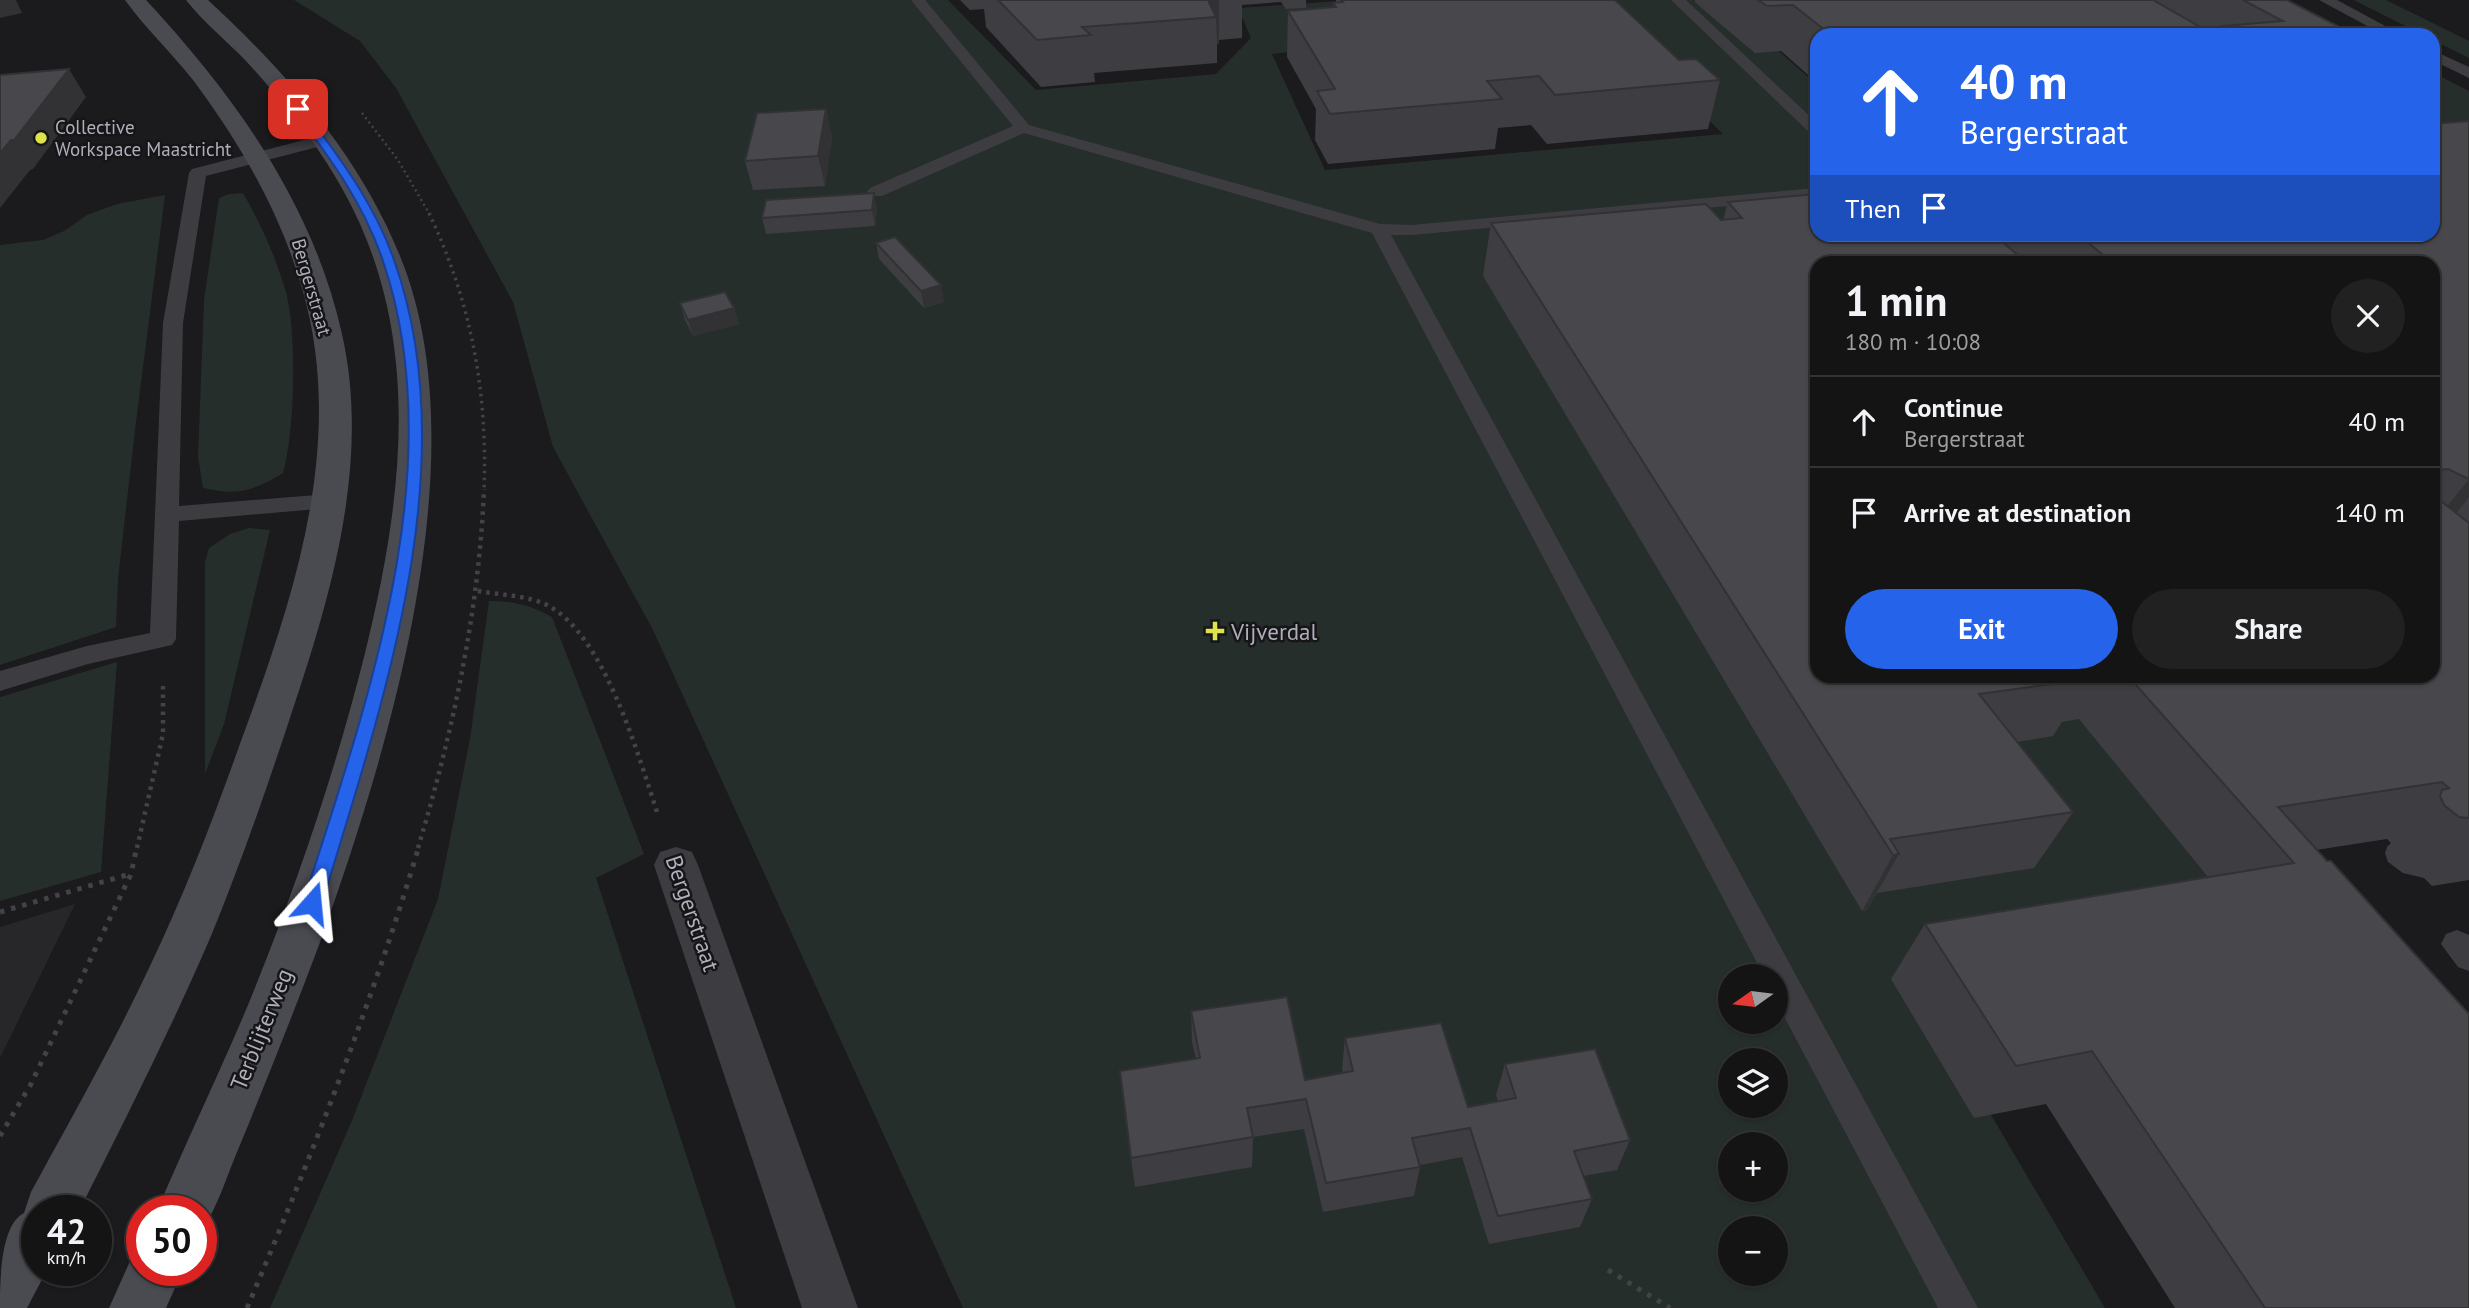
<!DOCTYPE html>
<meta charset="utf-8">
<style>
:root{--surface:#141415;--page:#212122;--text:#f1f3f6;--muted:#9d9ea0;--line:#333334;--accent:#2563eb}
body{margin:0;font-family:"PT Sans",sans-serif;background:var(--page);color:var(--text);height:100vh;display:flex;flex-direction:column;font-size:26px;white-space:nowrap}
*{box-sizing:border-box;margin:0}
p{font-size:23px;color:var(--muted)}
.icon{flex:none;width:38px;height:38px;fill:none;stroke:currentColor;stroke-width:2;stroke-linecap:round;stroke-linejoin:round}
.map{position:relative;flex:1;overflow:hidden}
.drawer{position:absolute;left:1810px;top:256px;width:630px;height:427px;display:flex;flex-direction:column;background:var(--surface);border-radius:21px;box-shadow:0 2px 5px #0004,0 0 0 2px var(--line)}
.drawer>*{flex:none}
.guide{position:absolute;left:1810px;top:28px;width:630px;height:214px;border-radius:21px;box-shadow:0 2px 5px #0004,0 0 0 2px var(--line);background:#2563eb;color:#fff;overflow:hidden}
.needle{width:46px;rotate:256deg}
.buttons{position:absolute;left:1718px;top:964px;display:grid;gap:14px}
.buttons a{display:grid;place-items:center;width:70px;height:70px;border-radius:50%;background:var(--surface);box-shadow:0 2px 5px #0004,0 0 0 2px var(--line);font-size:35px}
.speed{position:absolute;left:21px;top:1195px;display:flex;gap:14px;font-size:35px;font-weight:700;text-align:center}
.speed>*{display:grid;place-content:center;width:91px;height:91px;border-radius:50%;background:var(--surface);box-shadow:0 2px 5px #0004,0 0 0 2px var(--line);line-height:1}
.speed small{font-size:18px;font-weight:400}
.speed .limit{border:10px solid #d22;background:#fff;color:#111}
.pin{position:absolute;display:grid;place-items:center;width:60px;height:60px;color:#fff;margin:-30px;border-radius:14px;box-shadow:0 4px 10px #0006}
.me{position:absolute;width:77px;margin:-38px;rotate:18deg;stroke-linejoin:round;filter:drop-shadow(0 0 5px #0008)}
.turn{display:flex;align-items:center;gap:24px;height:147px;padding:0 35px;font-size:32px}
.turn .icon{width:91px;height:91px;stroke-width:2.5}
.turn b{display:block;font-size:49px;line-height:60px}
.then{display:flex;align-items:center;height:66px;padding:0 35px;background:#0003;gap:14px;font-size:26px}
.round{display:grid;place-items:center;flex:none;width:74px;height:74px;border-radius:37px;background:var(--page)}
.overview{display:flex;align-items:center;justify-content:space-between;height:119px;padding:0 35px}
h1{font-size:42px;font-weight:700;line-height:52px}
.cta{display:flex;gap:14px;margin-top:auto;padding:14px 35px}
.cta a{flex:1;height:80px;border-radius:42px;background:var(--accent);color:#fff;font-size:28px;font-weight:700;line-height:80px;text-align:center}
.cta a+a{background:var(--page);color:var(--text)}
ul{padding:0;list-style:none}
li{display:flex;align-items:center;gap:21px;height:91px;padding:0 35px;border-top:2px solid var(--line)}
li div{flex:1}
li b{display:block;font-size:26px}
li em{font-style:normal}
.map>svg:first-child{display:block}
</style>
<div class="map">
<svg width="2469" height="1308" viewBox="0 0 2469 1308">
<rect width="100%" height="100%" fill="#1b1a1c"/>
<path fill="#272629" d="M 75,904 L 0,1058 L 0,927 Z"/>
<path fill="#262e2b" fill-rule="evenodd" d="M 294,0 L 948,0 L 1036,90 L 1216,74 L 1251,38 L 1238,8 L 1354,0 L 1328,48 L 1272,54 L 1325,170 L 1723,134 L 1600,13 L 1553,0 L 1721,0 L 1816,84 L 1816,676 L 2067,676 L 2266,922 L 1961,1064 L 2105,1308 L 963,1308 L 653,630 L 553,447 L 513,302 L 396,88 L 360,41 ZM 1731,976 L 1776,976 L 1776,1022 L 1731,1022 ZM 1731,1060 L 1776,1060 L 1776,1106 L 1731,1106 ZM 1731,1144 L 1776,1144 L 1776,1190 L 1731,1190 ZM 1731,1228 L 1776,1228 L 1776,1274 L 1731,1274 Z
M 2354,0 L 2386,0 L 2469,41 L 2469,58 L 2433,40 L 2432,35 L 2423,35 Z
M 2432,72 L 2469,91 L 2469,165 L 2433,152 Z
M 243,193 C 261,224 276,258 286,292 C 297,334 295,431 283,473 C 253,491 238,496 203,488 L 198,456 L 204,300 L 219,198 L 229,194 Z
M 165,195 L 135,430 L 118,579 L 116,627 L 0,665 L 0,245 L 43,240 L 64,231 L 87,215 L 117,204 Z
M 249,528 L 270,530 L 224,724 L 205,774 L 205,562 L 209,548 L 230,534 Z
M 489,601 C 514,601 531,605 552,617 L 644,854 L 596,878 L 736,1308 L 270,1308 L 351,1123 L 438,899 L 470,739 Z
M 117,662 L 101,872 L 0,901 L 0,697 Z"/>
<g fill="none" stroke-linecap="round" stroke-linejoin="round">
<path stroke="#424248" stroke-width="2.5" stroke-dasharray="2 3.5" stroke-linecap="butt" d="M 362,113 L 398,160 L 430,215"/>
<path stroke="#424248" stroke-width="3.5" stroke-dasharray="2.5 4.5" stroke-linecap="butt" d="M 429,213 C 471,302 488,392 484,491"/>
<path stroke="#424248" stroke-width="4.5" stroke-dasharray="3.5 5" stroke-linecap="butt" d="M 478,591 C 500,595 526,595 547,605 C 605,635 638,755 658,815
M 137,848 L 163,734 L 163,682
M 418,848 C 453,731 479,611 484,489"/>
<path stroke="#424248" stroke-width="5" stroke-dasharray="4.5 7" stroke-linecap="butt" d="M 0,912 L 130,874
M 0,1136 L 31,1084 L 131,874 L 137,846
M 1608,1270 L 1670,1308
M 247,1308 C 311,1157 372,1004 419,846"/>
<path fill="#3d3c41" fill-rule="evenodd" d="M 911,0 L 925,0 L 1029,125 L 1380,224 L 1412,225 L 1816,188 L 1816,198 L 1412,235 L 1391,235 L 1978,1308 L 1938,1308 L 1776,1001 L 1776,976 L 1764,976 L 1372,233 L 1024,133 L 882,196 L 870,196 L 867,192 L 870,188 L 1013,126 Z
M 1671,0 L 1686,0 L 1816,122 L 1816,135 L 1810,133 Z
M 2319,0 L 2337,0 L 2402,35 L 2384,35 Z
M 2432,50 L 2469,67 L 2469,78 L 2432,60 Z
M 323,135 L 329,136 L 331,140 L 329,144 L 206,176 L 183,323 L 179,506 L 329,494 L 337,496 L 341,501 L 337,506 L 329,508 L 179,521 L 176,639 L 172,645 L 88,664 L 0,691 L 0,671 L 87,646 L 150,633 L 163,323 L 189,173 L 192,169 Z
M 2457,930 L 2469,935 L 2469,971 L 2458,967 L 2441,944 L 2446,934 Z"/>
<path fill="#3d3c41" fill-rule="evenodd" d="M 676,847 L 692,852 L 698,865 L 858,1308 L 802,1308 L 654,865 L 660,852 Z"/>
<path fill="#4a4a51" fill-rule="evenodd" d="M 125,0 L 146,0 C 235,96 313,204 342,334 C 372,467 328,605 286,730 C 263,799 239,868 211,936 C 171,1029 125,1120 79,1211 L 37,1211 L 37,1270 L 47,1270 L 27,1308 L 0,1308 C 0,1282 0,1225 24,1213 L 31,1192 C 72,1117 114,1043 150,966 C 185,893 214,817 241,741 C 294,597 347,442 302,288 C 280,212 240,143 193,80 C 171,52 145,28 125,0 Z
M 186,0 L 208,0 C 287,73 359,155 400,256 C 481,453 388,753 319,945 C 294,1012 267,1079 240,1145 C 228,1172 218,1208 201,1231 L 201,1211 L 157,1211 C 186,1142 219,1074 248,1005 C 295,890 335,773 365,653 C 400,511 421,361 360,224 C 333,163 291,110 246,61 C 227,41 203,22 186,0 Z
M 142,1248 L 142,1270 L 183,1270 L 166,1308 L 109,1308 L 135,1250 Z"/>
</g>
<path fill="#3e3d41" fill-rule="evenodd" d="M 960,0 L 1306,0 L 1306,8 L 1286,9 L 1281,2 L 1242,5 L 1242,38 L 1219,40 L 1219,43 L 1217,44 L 1217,63 L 1094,73 L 1095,82 L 1041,87 L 986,27 L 984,9 L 970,10 Z
M 1336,0 L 1615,0 L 1679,60 L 1720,80 L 1708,129 L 1547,144 L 1531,125 L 1498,128 L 1495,149 L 1328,164 L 1315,140 L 1316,109 L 1287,57 L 1288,11 L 1333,7 L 1333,3 L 1336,3 Z
M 1695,0 L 2287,0 L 2355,35 L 1816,35 L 1816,82 L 1781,51 L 1755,53 L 1712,17 L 1695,2 ZM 2201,27 L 2208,30 L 2221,29 L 2220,31 L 2209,32 Z
M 826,109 L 832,137 L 825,186 L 753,190 L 745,161 Z
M 2469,121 L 2469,880 L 2432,886 L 2424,878 L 2403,873 L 2388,862 L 2385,853 L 2387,847 L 2391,843 L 2387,839 L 2316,850 L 2469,1308 L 2175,1308 L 2046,1104 L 1974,1118 L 1891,979 L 1925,924 L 2208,877 L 2079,719 L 2062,722 L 2053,736 L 2017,742 L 2073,812 L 2034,868 L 1877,893 L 1867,910 L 1862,911 L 1483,276 L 1491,223 L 1721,220 L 1723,220 L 1728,202 L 1816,234 L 2432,234 ZM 1816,262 L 2432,262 L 2432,676 L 1816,676 Z
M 877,209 L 875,226 L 766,234 L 762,218 Z
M 876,243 L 944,302 L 924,308 L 879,259 Z
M 680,303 L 734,308 L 739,324 L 693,336 L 685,320 Z
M 1191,1011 L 1305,1080 L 1343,1073 L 1342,1069 L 1345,1038 L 1468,1107 L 1498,1102 L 1496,1095 L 1505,1064 L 1630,1140 L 1617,1170 L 1584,1176 L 1592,1199 L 1580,1227 L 1489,1244 L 1462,1157 L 1420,1165 L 1420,1167 L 1414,1196 L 1323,1212 L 1304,1129 L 1253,1137 L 1252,1167 L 1135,1187 L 1123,1102 L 1196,1059 L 1192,1042 Z"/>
<path fill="#323235" d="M 0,0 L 16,0 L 22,13 L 0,18 Z
M 1207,0 L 1219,0 L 1219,43 L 1217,44 L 1216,17 Z
M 69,69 L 86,97 L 33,169 L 30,170 L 0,208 L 0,153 Z
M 826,109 L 832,137 L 825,186 L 818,156 Z
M 874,193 L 877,209 L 875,226 L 872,210 Z
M 941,285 L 944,302 L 924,308 L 921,291 Z
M 734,308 L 739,324 L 693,336 L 688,320 Z
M 2469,479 L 2469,497 L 2451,520 L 2432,525 Z
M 1899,854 L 1867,910 L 1862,911 L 1893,855 Z"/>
<path fill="#48474c" stroke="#323235" stroke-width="2" d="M 998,0 L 1208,0 L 1216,17 L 1082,27 L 1091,35 L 1037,40 Z
M 1341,0 L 1615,0 L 1679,60 L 1696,59 L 1720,80 L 1555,95 L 1539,76 L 1487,81 L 1502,99 L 1330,114 L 1317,91 L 1335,89 L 1288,11 L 1336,7 L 1333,3 L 1343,2 Z
M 1758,0 L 2153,0 L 2209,32 L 2230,30 L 2223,26 L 2283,21 L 2243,0 L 2287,0 L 2355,35 L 1831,35 L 1793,5 L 1767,6 Z
M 69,69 L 14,140 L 11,140 L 0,153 L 0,75 Z
M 826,109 L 818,156 L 745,161 L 757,113 Z
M 2469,121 L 2469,479 L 2448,469 L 2432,471 L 2432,262 L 2112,262 L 2077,234 L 2432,234 L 2432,124 Z
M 874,193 L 872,210 L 762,218 L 766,200 Z
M 1816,194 L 1816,234 L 1993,234 L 2026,262 L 1816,262 L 1816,676 L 2087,676 L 2090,679 L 1979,694 L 2073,812 L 1890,839 L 1899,854 L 1893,855 L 1491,223 L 1706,204 L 1721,220 L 1742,218 L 1728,202 Z
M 895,237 L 941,285 L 921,291 L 876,243 Z
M 725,292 L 734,308 L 688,320 L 680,303 Z
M 2432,494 L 2469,523 L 2469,818 L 2459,817 L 2444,805 L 2440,796 L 2442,790 L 2449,788 L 2442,782 L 2278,807 L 2327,861 L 2331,861 L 2469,1014 L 2469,1308 L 2265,1308 L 2092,1051 L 2016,1066 L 1925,924 L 2294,863 L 2128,676 L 2432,676 Z
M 1287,997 L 1305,1080 L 1353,1071 L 1345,1038 L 1441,1023 L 1468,1107 L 1516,1098 L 1505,1064 L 1595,1049 L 1630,1140 L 1574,1151 L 1592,1199 L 1498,1216 L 1470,1128 L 1412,1138 L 1420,1167 L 1326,1183 L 1306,1099 L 1247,1108 L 1253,1137 L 1131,1158 L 1120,1071 L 1200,1058 L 1191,1011 Z"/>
<path fill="#2563eb" stroke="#184099" stroke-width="2" d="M 295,107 L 302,107 C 338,156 374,202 394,260 C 467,464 382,705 322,903 L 319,908 L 312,910 L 306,908 L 303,903 C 366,705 453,467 383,261 C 364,204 330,158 295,111 Z"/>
<g fill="#dee24c" stroke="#161517" stroke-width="2.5">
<circle cx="41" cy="138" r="7"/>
<path d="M1211.5 620.5h7v7h7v7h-7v7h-7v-7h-7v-7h7z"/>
</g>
<g text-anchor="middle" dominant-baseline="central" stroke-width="5" stroke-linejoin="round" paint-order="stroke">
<g font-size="19" fill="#afaeba" stroke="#161517" text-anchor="start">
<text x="55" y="127">Collective<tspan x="55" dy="22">Workspace Maastricht</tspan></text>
</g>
<g font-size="19" fill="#afaeba" stroke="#161517">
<text transform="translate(312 287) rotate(74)">Bergerstraat</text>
</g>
<g font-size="23" fill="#afaeba" stroke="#161517" text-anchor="start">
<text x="1231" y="631">Vijverdal</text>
</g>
<g font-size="23" fill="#afaeba" stroke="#161517">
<text transform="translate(693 913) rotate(71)">Bergerstraat</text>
<text transform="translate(261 1029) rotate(-68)">Terblijterweg</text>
</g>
</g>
</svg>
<div class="buttons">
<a><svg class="needle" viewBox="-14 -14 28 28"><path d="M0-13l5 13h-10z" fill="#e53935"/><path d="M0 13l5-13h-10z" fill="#9d9ea0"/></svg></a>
<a><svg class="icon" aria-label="layers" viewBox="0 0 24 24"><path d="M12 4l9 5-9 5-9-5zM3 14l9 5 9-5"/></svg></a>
<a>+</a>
<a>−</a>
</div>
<div class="speed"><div>42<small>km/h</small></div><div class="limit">50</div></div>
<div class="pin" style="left:298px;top:109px;background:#d93025"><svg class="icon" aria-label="arrive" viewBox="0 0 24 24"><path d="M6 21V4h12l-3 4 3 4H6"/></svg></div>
<svg class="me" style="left:312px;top:903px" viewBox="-20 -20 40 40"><path d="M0-17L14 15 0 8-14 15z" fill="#2563eb" stroke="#fff" stroke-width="4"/></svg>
<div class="guide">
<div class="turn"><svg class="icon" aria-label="ahead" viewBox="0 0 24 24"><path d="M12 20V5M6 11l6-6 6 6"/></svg><div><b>40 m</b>Bergerstraat</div></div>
<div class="then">Then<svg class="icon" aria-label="arrive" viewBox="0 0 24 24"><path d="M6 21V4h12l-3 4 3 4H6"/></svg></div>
</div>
<section class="drawer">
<div class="overview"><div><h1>1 min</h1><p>180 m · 10:08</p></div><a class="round"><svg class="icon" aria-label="close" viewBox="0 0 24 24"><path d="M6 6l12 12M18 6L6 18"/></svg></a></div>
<ul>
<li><svg class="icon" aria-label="ahead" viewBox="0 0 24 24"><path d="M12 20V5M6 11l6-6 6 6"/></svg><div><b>Continue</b><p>Bergerstraat</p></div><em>40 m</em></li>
<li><svg class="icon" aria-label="arrive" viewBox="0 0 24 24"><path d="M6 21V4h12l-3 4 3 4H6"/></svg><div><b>Arrive at destination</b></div><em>140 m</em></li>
</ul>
<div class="cta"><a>Exit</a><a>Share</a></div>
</section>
</div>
